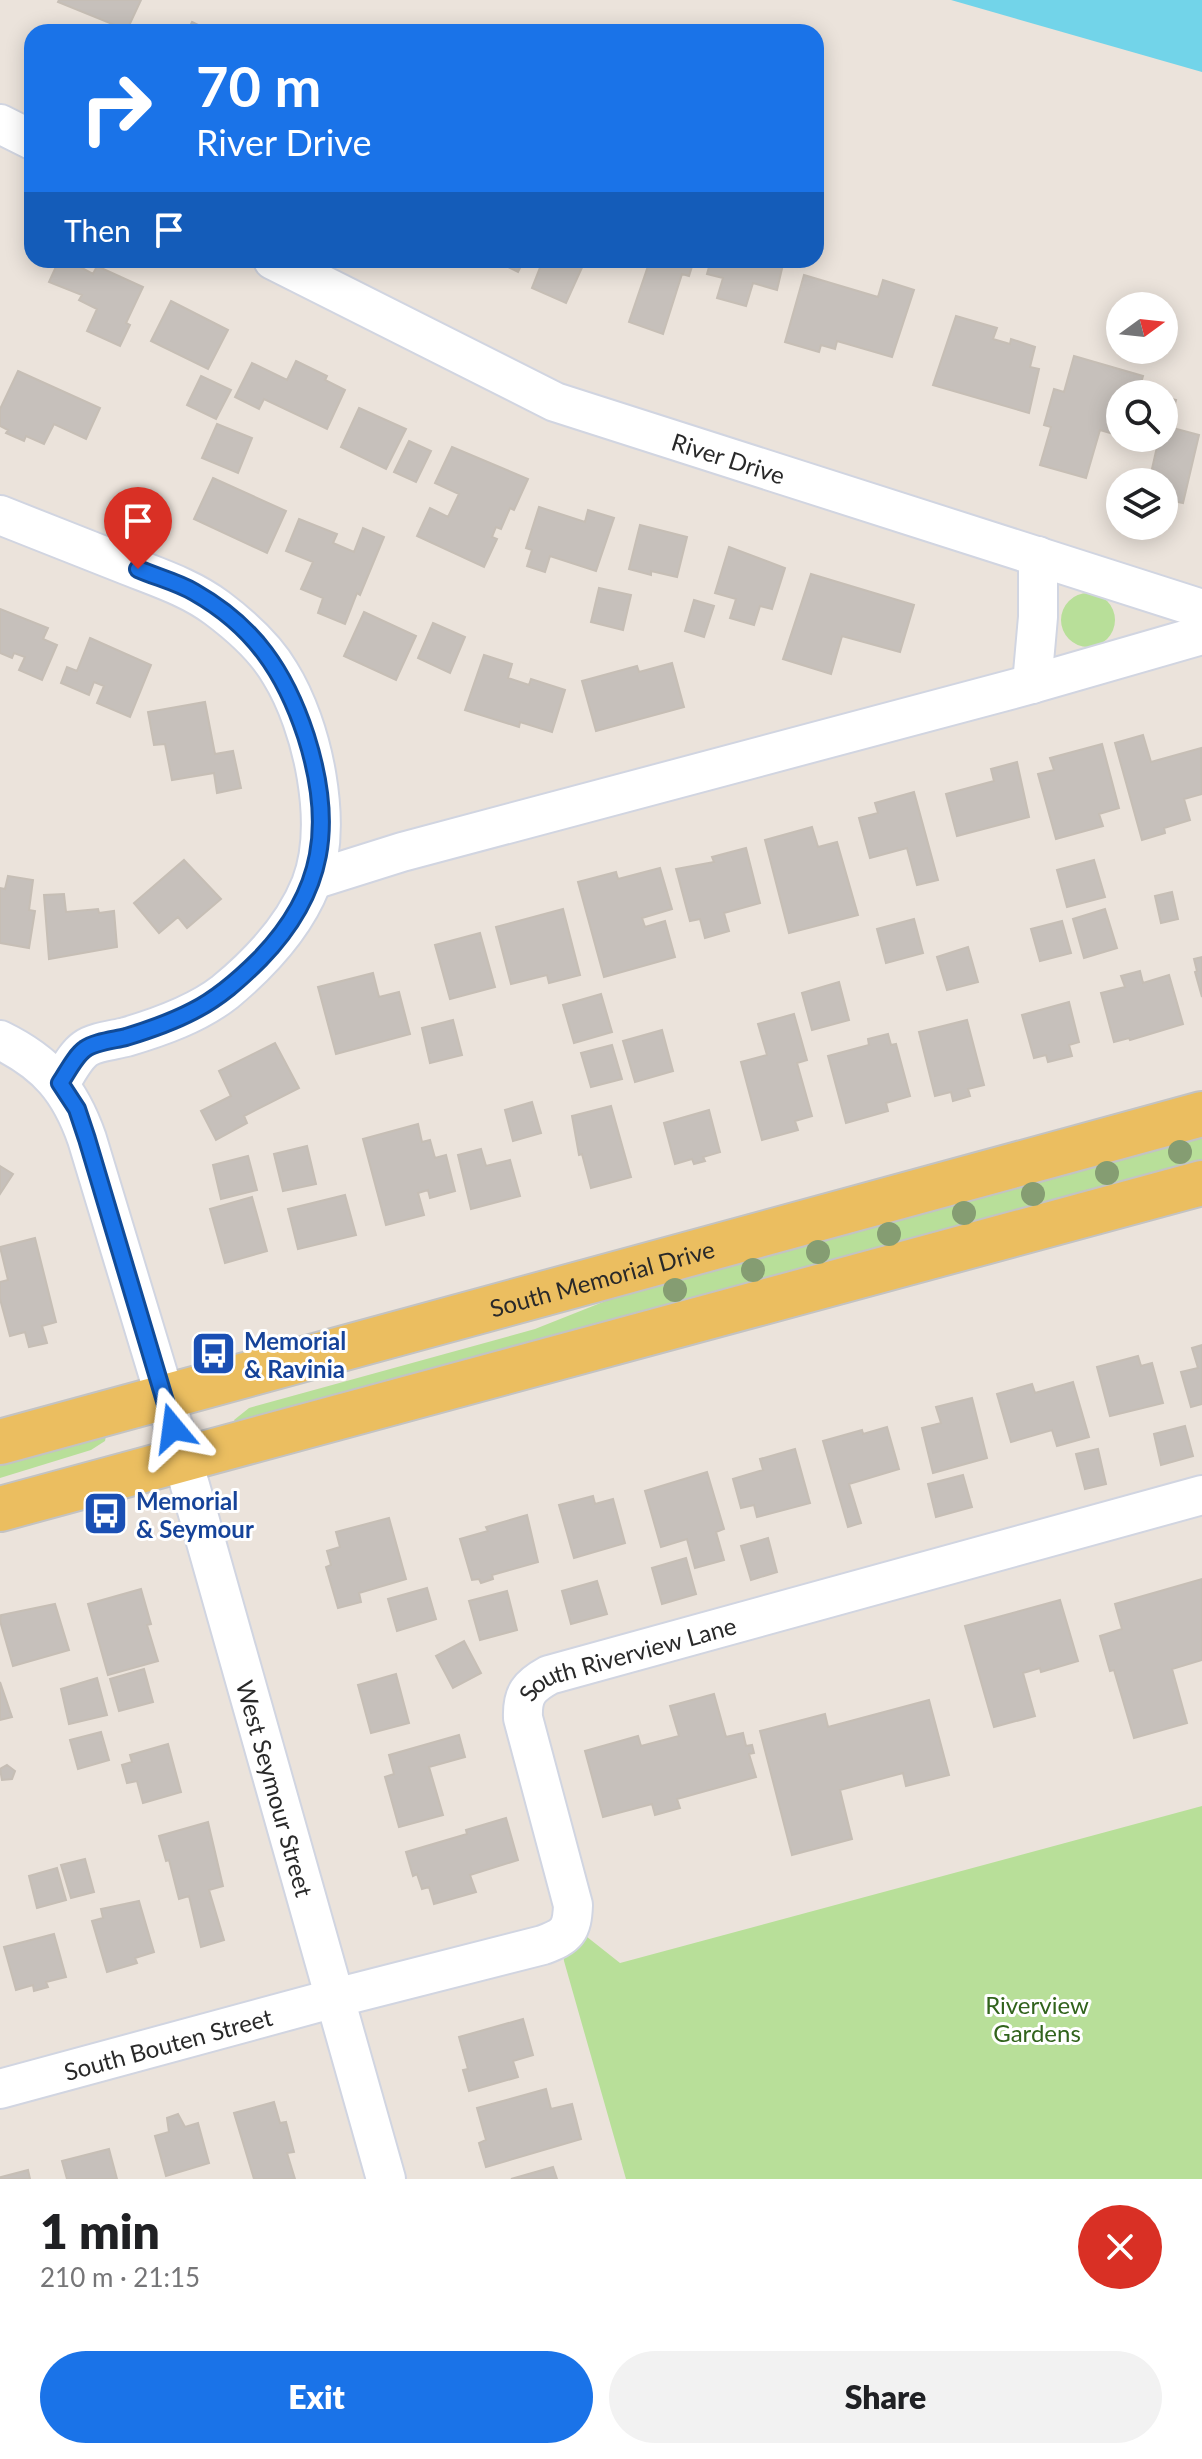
<!DOCTYPE html>
<meta charset="utf-8">
<style>
:root{--surface:#fff;--page:#f2f2f2;--text:#202124;--muted:#757577;--accent:#1a73e8}
body{margin:0;font-family:Lato,sans-serif;background:var(--page);color:var(--text);height:100vh;display:flex;flex-direction:column;font-size:30px;white-space:nowrap}
*{box-sizing:border-box;margin:0}
p{font-size:26px;color:var(--muted)}
.icon{flex:none;width:44px;height:44px;fill:none;stroke:currentColor;stroke-width:2;stroke-linecap:round;stroke-linejoin:round}
.map{position:relative;height:2179px;overflow:hidden}
.drawer{display:flex;flex-direction:column;background:var(--surface);flex:1}
.drawer>*{flex:none}
.hud{position:absolute;left:24px;top:24px;width:800px;height:244px;border-radius:24px;box-shadow:0 4px 20px #0003;background:#1a73e8;color:#fff;overflow:hidden}
.needle{width:52px;rotate:75deg}
.fabs{position:absolute;left:1106px;top:292px;display:grid;gap:16px}
.fabs a{display:grid;place-items:center;width:72px;height:72px;border-radius:50%;background:var(--surface);box-shadow:0 4px 20px #0003;font-size:40px}
.pin{position:absolute;display:grid;place-items:center;width:68px;height:68px;color:#fff;margin:-82px -34px;border-radius:50% 50% 50% 0;rotate:-45deg;box-shadow:0 0 8px #0007}
.pin .icon{rotate:45deg}
.me{position:absolute;width:88px;margin:-44px;rotate:344deg;stroke-linejoin:round;filter:drop-shadow(0 0 6px #0008)}
.turn{display:flex;align-items:center;gap:28px;height:168px;padding:0 40px;font-size:36px}
.turn .icon{width:104px;height:104px;stroke-width:2.5}
.turn b{display:block;font-size:56px;line-height:68px}
.then{display:flex;align-items:center;height:76px;padding:0 40px;background:#0003;gap:16px;font-size:30px}
.round{display:grid;place-items:center;flex:none;width:84px;height:84px;border-radius:42px;background:var(--page)}
.headline{display:flex;align-items:center;justify-content:space-between;height:136px;padding:0 40px}
h1{font-size:48px;font-weight:800;line-height:60px}
.action{display:flex;gap:16px;margin-top:auto;padding:16px 40px}
.action a{flex:1;height:92px;border-radius:48px;background:var(--accent);color:#fff;font-size:32px;font-weight:800;line-height:92px;text-align:center}
.action a+a{background:var(--page);color:var(--text)}
.map>svg:first-child{display:block}
</style>
<div class="map">
<svg width="1202" height="2179" viewBox="0 0 1202 2179">
<rect width="100%" height="100%" fill="#ebe3db"/>
<path fill="#b8df99" d="M1061 620a27 27 0 1 1 54 0a27 27 0 1 1-54 0Z
M 1202,1131 L 1202,1164 L 236,1423 L 234,1420 L 249,1408 L 535,1329 L 661,1279 Z
M 97,1436 L 106,1436 L 105,1441 L 91,1450 L 0,1478 L 0,1460 Z
M 1202,1806 L 1202,2179 L 626,2179 L 564,1961 L 561,1938 L 572,1925 L 620,1963 Z"/>
<path fill="#72d4e9" d="M 951,0 L 1202,0 L 1202,72 Z"/>
<path fill="#c6c0bb" stroke="#c6beb5" stroke-width="2" d="M 59,0 L 141,0 L 127,30 L 58,2 Z
M 192,22 L 212,32 L 187,32 Z
M 59,260 L 83,260 L 80,267 L 93,274 L 97,266 L 143,287 L 126,323 L 130,325 L 120,346 L 87,331 L 97,309 L 79,300 L 82,295 L 49,282 Z
M 494,260 L 524,260 L 518,272 Z
M 543,260 L 591,260 L 589,264 L 584,263 L 566,303 L 532,288 Z
M 694,260 L 689,276 L 682,274 L 663,334 L 629,322 L 648,266 L 631,260 Z
M 711,260 L 784,260 L 777,290 L 753,283 L 746,306 L 717,298 L 723,278 L 707,274 Z
M 804,275 L 878,297 L 883,280 L 914,290 L 892,357 L 837,341 L 835,349 L 821,345 L 819,352 L 785,342 Z
M 171,301 L 228,330 L 208,369 L 151,341 Z
M 956,316 L 997,328 L 993,339 L 1010,344 L 1011,339 L 1035,347 L 1030,367 L 1039,369 L 1029,413 L 933,385 Z
M 1074,356 L 1143,376 L 1138,394 L 1120,394 L 1120,436 L 1100,430 L 1086,478 L 1040,465 L 1051,427 L 1044,425 L 1054,389 L 1064,392 Z
M 296,361 L 327,376 L 325,380 L 345,390 L 327,429 L 264,399 L 259,409 L 235,397 L 252,363 L 287,380 Z
M 18,371 L 100,408 L 86,439 L 54,424 L 44,444 L 26,436 L 24,441 L 6,433 L 8,430 L 0,426 L 0,409 Z
M 201,376 L 231,390 L 216,419 L 187,405 Z
M 1164,397 L 1176,400 L 1169,427 L 1199,435 L 1183,503 L 1164,499 L 1164,482 L 1149,482 L 1159,438 L 1164,438 Z
M 359,408 L 406,429 L 386,469 L 341,447 Z
M 217,424 L 252,438 L 238,473 L 202,458 Z
M 409,441 L 431,451 L 416,482 L 394,472 Z
M 452,447 L 528,479 L 514,510 L 510,508 L 501,529 L 496,527 L 492,537 L 497,539 L 484,567 L 417,536 L 430,508 L 448,517 L 459,494 L 435,483 Z
M 213,478 L 286,511 L 267,553 L 194,519 Z
M 539,507 L 585,522 L 588,510 L 614,518 L 596,571 L 550,556 L 545,572 L 527,566 L 532,550 L 526,548 Z
M 299,519 L 337,534 L 333,543 L 354,552 L 363,528 L 384,537 L 360,595 L 357,593 L 345,624 L 318,613 L 323,598 L 301,589 L 313,562 L 286,551 Z
M 640,525 L 687,537 L 677,577 L 651,571 L 651,575 L 629,569 Z
M 729,547 L 785,568 L 772,609 L 760,606 L 754,625 L 730,618 L 736,599 L 715,593 Z
M 811,574 L 914,605 L 900,652 L 842,636 L 831,674 L 783,659 Z
M 599,588 L 631,595 L 623,630 L 591,622 Z
M 694,600 L 714,606 L 704,637 L 685,631 Z
M 0,609 L 48,628 L 43,639 L 57,645 L 42,680 L 19,670 L 25,657 L 14,653 L 12,658 L 0,653 Z
M 364,612 L 416,636 L 396,680 L 344,656 Z
M 433,623 L 465,637 L 450,673 L 418,658 Z
M 90,638 L 151,665 L 130,717 L 97,703 L 104,686 L 94,682 L 89,695 L 61,683 L 67,667 L 77,671 Z
M 484,655 L 512,664 L 508,678 L 529,685 L 531,679 L 565,690 L 552,732 L 520,722 L 519,727 L 465,710 Z
M 672,663 L 684,707 L 596,731 L 582,681 L 637,666 L 639,672 Z
M 205,702 L 215,754 L 233,751 L 241,788 L 217,793 L 214,773 L 172,780 L 165,744 L 154,745 L 148,712 Z
M 1143,735 L 1151,762 L 1201,748 L 1202,794 L 1184,799 L 1190,820 L 1164,828 L 1165,833 L 1142,840 L 1115,743 Z
M 1102,744 L 1119,808 L 1099,814 L 1103,826 L 1056,839 L 1038,774 L 1054,770 L 1050,758 Z
M 1017,762 L 1029,817 L 957,836 L 946,794 L 994,781 L 991,769 Z
M 914,792 L 938,880 L 917,885 L 907,848 L 870,858 L 859,818 L 878,813 L 875,803 Z
M 812,827 L 818,847 L 837,842 L 858,915 L 789,933 L 765,840 Z
M 746,848 L 760,903 L 724,913 L 729,931 L 705,938 L 700,919 L 690,921 L 676,869 L 714,862 L 712,857 Z
M 184,860 L 221,899 L 187,928 L 178,917 L 159,933 L 134,903 Z
M 1094,860 L 1105,897 L 1067,907 L 1057,870 Z
M 660,868 L 672,909 L 642,918 L 645,927 L 665,921 L 675,957 L 604,977 L 578,882 L 616,872 L 618,879 Z
M 8,876 L 33,880 L 29,910 L 35,911 L 29,948 L 0,943 L 0,888 L 5,889 Z
M 1172,892 L 1178,919 L 1161,923 L 1155,896 Z
M 64,894 L 66,912 L 98,909 L 99,913 L 114,911 L 117,947 L 49,959 L 44,895 Z
M 563,909 L 580,975 L 549,983 L 547,975 L 511,984 L 496,927 Z
M 1105,909 L 1117,948 L 1084,958 L 1073,919 Z
M 914,919 L 923,953 L 886,963 L 877,929 Z
M 1062,921 L 1071,953 L 1040,961 L 1031,929 Z
M 480,933 L 495,987 L 450,999 L 435,945 Z
M 968,947 L 978,982 L 947,990 L 937,957 Z
M 1202,957 L 1202,997 L 1195,972 L 1197,971 L 1194,959 Z
M 1140,971 L 1143,983 L 1169,975 L 1183,1024 L 1130,1040 L 1129,1038 L 1114,1042 L 1101,993 L 1125,987 L 1121,976 Z
M 373,973 L 379,997 L 399,992 L 410,1034 L 336,1054 L 318,987 Z
M 839,982 L 849,1020 L 812,1030 L 802,993 Z
M 601,994 L 612,1032 L 574,1043 L 563,1005 Z
M 1069,1002 L 1079,1042 L 1069,1045 L 1072,1056 L 1048,1062 L 1046,1055 L 1034,1058 L 1022,1015 Z
M 794,1014 L 807,1060 L 797,1063 L 812,1116 L 795,1121 L 798,1130 L 762,1140 L 741,1062 L 767,1055 L 758,1024 Z
M 453,1020 L 462,1055 L 430,1063 L 422,1028 Z
M 967,1020 L 984,1085 L 968,1089 L 970,1096 L 953,1101 L 951,1092 L 935,1096 L 919,1032 Z
M 662,1030 L 673,1071 L 635,1082 L 623,1041 Z
M 888,1034 L 891,1045 L 896,1044 L 910,1096 L 886,1103 L 888,1111 L 846,1123 L 828,1056 L 869,1045 L 868,1039 Z
M 275,1043 L 299,1088 L 244,1116 L 247,1123 L 216,1140 L 201,1111 L 231,1096 L 219,1071 Z
M 612,1045 L 622,1079 L 591,1087 L 581,1053 Z
M 532,1102 L 541,1133 L 513,1141 L 505,1110 Z
M 611,1106 L 631,1177 L 591,1188 L 582,1154 L 579,1155 L 572,1116 Z
M 709,1110 L 720,1152 L 703,1157 L 705,1161 L 694,1164 L 692,1159 L 675,1164 L 664,1123 Z
M 418,1124 L 422,1142 L 430,1140 L 435,1158 L 446,1155 L 455,1191 L 430,1198 L 428,1190 L 418,1193 L 424,1215 L 386,1225 L 363,1139 Z
M 307,1146 L 316,1184 L 283,1191 L 274,1154 Z
M 481,1149 L 486,1166 L 510,1160 L 520,1196 L 471,1209 L 458,1155 Z
M 248,1156 L 257,1190 L 221,1199 L 213,1165 Z
M 0,1166 L 13,1174 L 0,1194 Z
M 345,1195 L 356,1235 L 298,1249 L 288,1209 Z
M 252,1197 L 267,1251 L 225,1263 L 210,1209 Z
M 35,1238 L 56,1322 L 42,1326 L 47,1343 L 29,1347 L 25,1332 L 10,1336 L 0,1299 L 0,1282 L 8,1280 L 0,1247 Z
M 1202,1345 L 1202,1404 L 1191,1407 L 1181,1372 L 1198,1368 L 1192,1348 Z
M 1138,1356 L 1141,1366 L 1152,1363 L 1163,1403 L 1110,1416 L 1097,1367 Z
M 1073,1382 L 1089,1437 L 1057,1446 L 1052,1430 L 1011,1442 L 997,1394 L 1032,1384 L 1035,1393 Z
M 972,1398 L 987,1458 L 933,1473 L 922,1428 L 941,1423 L 936,1407 Z
M 1185,1426 L 1193,1456 L 1161,1465 L 1154,1434 Z
M 887,1427 L 899,1469 L 849,1484 L 861,1523 L 848,1527 L 823,1441 L 862,1430 L 863,1434 Z
M 795,1449 L 810,1503 L 757,1517 L 754,1505 L 741,1508 L 733,1479 L 763,1470 L 760,1459 Z
M 1098,1449 L 1106,1484 L 1085,1489 L 1076,1454 Z
M 707,1472 L 724,1529 L 716,1532 L 724,1560 L 695,1568 L 687,1539 L 661,1547 L 645,1491 Z
M 963,1475 L 972,1507 L 936,1517 L 928,1484 Z
M 593,1496 L 595,1504 L 613,1499 L 625,1543 L 574,1558 L 559,1505 Z
M 527,1515 L 538,1562 L 492,1575 L 493,1579 L 481,1583 L 479,1579 L 472,1580 L 460,1539 L 488,1531 L 486,1527 Z
M 389,1518 L 406,1579 L 359,1593 L 361,1602 L 338,1608 L 326,1567 L 331,1565 L 327,1551 L 340,1547 L 336,1532 Z
M 768,1538 L 777,1572 L 751,1580 L 741,1546 Z
M 686,1558 L 696,1594 L 662,1604 L 652,1568 Z
M 1202,1579 L 1202,1660 L 1172,1669 L 1187,1723 L 1134,1738 L 1114,1670 L 1110,1671 L 1100,1636 L 1122,1629 L 1115,1604 Z
M 597,1581 L 607,1614 L 571,1624 L 562,1591 Z
M 427,1588 L 436,1619 L 397,1631 L 388,1599 Z
M 141,1589 L 151,1624 L 147,1625 L 158,1661 L 108,1675 L 88,1604 Z
M 507,1591 L 517,1630 L 480,1640 L 469,1601 Z
M 1060,1600 L 1078,1661 L 1041,1672 L 1040,1668 L 1023,1673 L 1035,1716 L 994,1727 L 965,1626 Z
M 55,1604 L 69,1650 L 13,1666 L 0,1621 L 1,1615 Z
M 464,1641 L 481,1673 L 453,1688 L 436,1656 Z
M 144,1669 L 153,1702 L 119,1711 L 110,1679 Z
M 396,1674 L 409,1723 L 371,1733 L 358,1685 Z
M 97,1678 L 107,1715 L 69,1724 L 61,1689 Z
M 0,1682 L 12,1717 L 0,1720 Z
M 714,1694 L 726,1737 L 743,1733 L 746,1746 L 752,1745 L 754,1753 L 749,1754 L 756,1777 L 677,1799 L 680,1808 L 655,1815 L 652,1804 L 603,1817 L 585,1751 L 638,1736 L 641,1746 L 679,1736 L 670,1706 Z
M 929,1700 L 949,1775 L 906,1786 L 903,1773 L 840,1790 L 852,1839 L 792,1855 L 760,1731 L 825,1714 L 828,1727 Z
M 101,1732 L 109,1760 L 78,1769 L 70,1740 Z
M 459,1735 L 465,1757 L 429,1767 L 443,1815 L 399,1827 L 385,1777 L 394,1774 L 389,1755 Z
M 168,1744 L 181,1792 L 143,1803 L 137,1781 L 127,1783 L 122,1765 L 132,1762 L 130,1755 Z
M 7,1765 L 15,1771 L 12,1779 L 2,1780 L 0,1769 Z
M 506,1818 L 518,1860 L 470,1875 L 476,1892 L 434,1904 L 429,1887 L 422,1889 L 417,1874 L 413,1876 L 406,1852 L 467,1834 L 466,1830 Z
M 208,1822 L 223,1886 L 209,1890 L 224,1940 L 201,1947 L 189,1896 L 179,1899 L 169,1860 L 166,1861 L 159,1836 Z
M 85,1859 L 94,1892 L 71,1898 L 61,1865 Z
M 57,1868 L 66,1900 L 37,1908 L 29,1876 Z
M 139,1901 L 154,1952 L 135,1958 L 137,1963 L 107,1972 L 92,1921 L 103,1918 L 101,1909 Z
M 54,1934 L 66,1977 L 46,1982 L 48,1987 L 34,1991 L 33,1985 L 16,1990 L 4,1947 Z
M 523,2019 L 533,2055 L 513,2061 L 518,2077 L 469,2091 L 463,2070 L 468,2069 L 459,2037 Z
M 546,2089 L 551,2109 L 572,2104 L 581,2139 L 486,2167 L 479,2143 L 486,2140 L 477,2108 Z
M 274,2102 L 280,2123 L 286,2122 L 294,2152 L 287,2153 L 295,2179 L 254,2179 L 234,2113 Z
M 178,2114 L 185,2127 L 198,2123 L 209,2163 L 166,2176 L 155,2136 L 169,2132 L 167,2118 Z
M 109,2149 L 117,2179 L 67,2179 L 62,2161 Z
M 553,2167 L 557,2179 L 511,2179 Z
M 28,2170 L 30,2179 L 1,2179 L 1,2177 Z"/>
<g fill="none" stroke-linecap="round" stroke-linejoin="round">
<defs>
<g id="minor">
<path d="M 0,124 L 32,140"/>
<path id="s1" d="M 273,260 L 555,402 L 1202,609"/>
<path d="M 0,515 C 41,531 83,548 124,564 C 156,577 189,587 217,608 C 241,626 265,647 280,673 C 313,726 334,824 311,884 C 294,927 260,963 225,992 C 197,1014 160,1027 126,1037 C 114,1040 94,1042 85,1049 C 75,1056 67,1073 60,1083"/>
<path d="M 1032,684 L 1038,617 L 1038,556"/>
<path d="M 313,880 L 402,852 L 1032,684 L 1202,635"/>
<path id="s2" d="M 0,1040 C 47,1063 70,1090 87,1139 L 165,1397 L 386,2179"/>
<path id="s3" d="M 0,2089 L 335,1998 L 543,1945 C 567,1936 572,1931 573,1905 L 523,1718 C 522,1694 529,1686 549,1675 L 1202,1495"/>
</g>
<g id="major">
<path id="s4" d="M 0,1442 L 1202,1114"/>
<path d="M 0,1509 L 1202,1183"/>
</g>
</defs>
<use href="#minor" stroke="#d1d5e1" stroke-width="42"/>
<use href="#major" stroke="#c3c3c3" stroke-width="48"/>
<use href="#minor" stroke="#fff" stroke-width="38"/>
<use href="#major" stroke="#ebbe60" stroke-width="44"/>
</g>
<g fill="#859d72">
<circle cx="1180" cy="1152" r="12"/>
<circle cx="1107" cy="1173" r="12"/>
<circle cx="1033" cy="1194" r="12"/>
<circle cx="964" cy="1213" r="12"/>
<circle cx="889" cy="1234" r="12"/>
<circle cx="818" cy="1252" r="12"/>
<circle cx="753" cy="1270" r="12"/>
<circle cx="675" cy="1290" r="12"/>
</g>
<g fill="none" stroke-linecap="round" stroke-linejoin="round">
<defs>
<path id="route" d="M 138,569 C 156,577 177,582 194,592 C 254,626 285,672 306,736 C 334,824 325,892 260,959 C 240,979 219,998 193,1011 C 172,1022 149,1030 126,1037 C 114,1040 94,1042 85,1049 C 75,1056 67,1073 60,1083 L 77,1109 L 87,1139 L 173,1428"/>
</defs>
<use href="#route" stroke="#114b97" stroke-width="20"/>
<use href="#route" stroke="#1a73e8" stroke-width="14"/>
</g>
<defs>
<symbol id="bus-square" viewBox="-11 -11 22 22"><rect x="-9" y="-9" width="18" height="18" rx="4" fill="#1a4fb4" stroke="#fff"/><path d="M-5-6H5V4H4V6H2V4H-2V6H-4V4H-5ZM-3.5-4V0h7V-4ZM-3.5 1.2v1.5H-2V1.2ZM2 1.2v1.5H3.5V1.2Z" fill="#fff"/></symbol>
</defs>
<g fill-rule="evenodd">
<use href="#bus-square" x="188" y="1328" width="51" height="51"/>
<use href="#bus-square" x="80" y="1488" width="51" height="51"/>
</g>
<g text-anchor="middle" dominant-baseline="central" stroke-width="6" stroke-linejoin="round" paint-order="stroke">
<g font-size="24" fill="#292929" stroke="#fff">
<text stroke="none"><textPath href="#s1" startOffset="498">River Drive</textPath></text>
<text stroke="none"><textPath href="#s4" startOffset="624">South Memorial Drive</textPath></text>
<text stroke="none"><textPath href="#s3" startOffset="944">South Riverview Lane</textPath></text>
<text stroke="none"><textPath href="#s2" startOffset="812">West Seymour Street</textPath></text>
<text stroke="none"><textPath href="#s3" startOffset="174">South Bouten Street</textPath></text>
</g>
<g font-size="24" font-weight="bold" fill="#164399" stroke="#fff" text-anchor="start">
<text x="244" y="1340">Memorial<tspan x="244" dy="28">&amp; Ravinia</tspan></text>
<text x="136" y="1500">Memorial<tspan x="136" dy="28">&amp; Seymour</tspan></text>
</g>
<g font-size="24" fill="#31631c" stroke="#fff">
<text x="1037" y="2004">Riverview<tspan x="1037" dy="28">Gardens</tspan></text>
</g>
</g>
</svg>
<div class="fabs">
<a><svg class="needle" viewBox="-14 -14 28 28"><path d="M0-13l5 13h-10z" fill="#e53935"/><path d="M0 13l5-13h-10z" fill="#757577"/></svg></a>
<a><svg class="icon" aria-label="search" viewBox="0 0 24 24"><circle cx="10" cy="10" r="6"/><path d="M15 15l6 6"/></svg></a>
<a><svg class="icon" aria-label="layers" viewBox="0 0 24 24"><path d="M12 4l9 5-9 5-9-5zM3 14l9 5 9-5"/></svg></a>
</div>
<div class="pin" style="left:138px;top:569px;background:#d93025"><svg class="icon" aria-label="arrive" viewBox="0 0 24 24"><path d="M6 21V4h12l-3 4 3 4H6"/></svg></div>
<svg class="me" style="left:173px;top:1428px" viewBox="-20 -20 40 40"><path d="M0-17L14 15 0 8-14 15z" fill="#1a73e8" stroke="#fff" stroke-width="4"/></svg>
<div class="hud">
<div class="turn"><svg class="icon" aria-label="right" viewBox="0 0 24 24"><path d="M7 20v-9h11M14 6l5 5-5 5"/></svg><div><b>70 m</b>River Drive</div></div>
<div class="then">Then<svg class="icon" aria-label="arrive" viewBox="0 0 24 24"><path d="M6 21V4h12l-3 4 3 4H6"/></svg></div>
</div>
</div>
<section class="drawer">
<div class="headline"><div><h1>1 min</h1><p>210 m · 21:15</p></div><a class="round" style="background:#d93025;color:#fff"><svg class="icon" aria-label="close" viewBox="0 0 24 24"><path d="M6 6l12 12M18 6L6 18"/></svg></a></div>
<div class="action"><a>Exit</a><a>Share</a></div>
</section>
